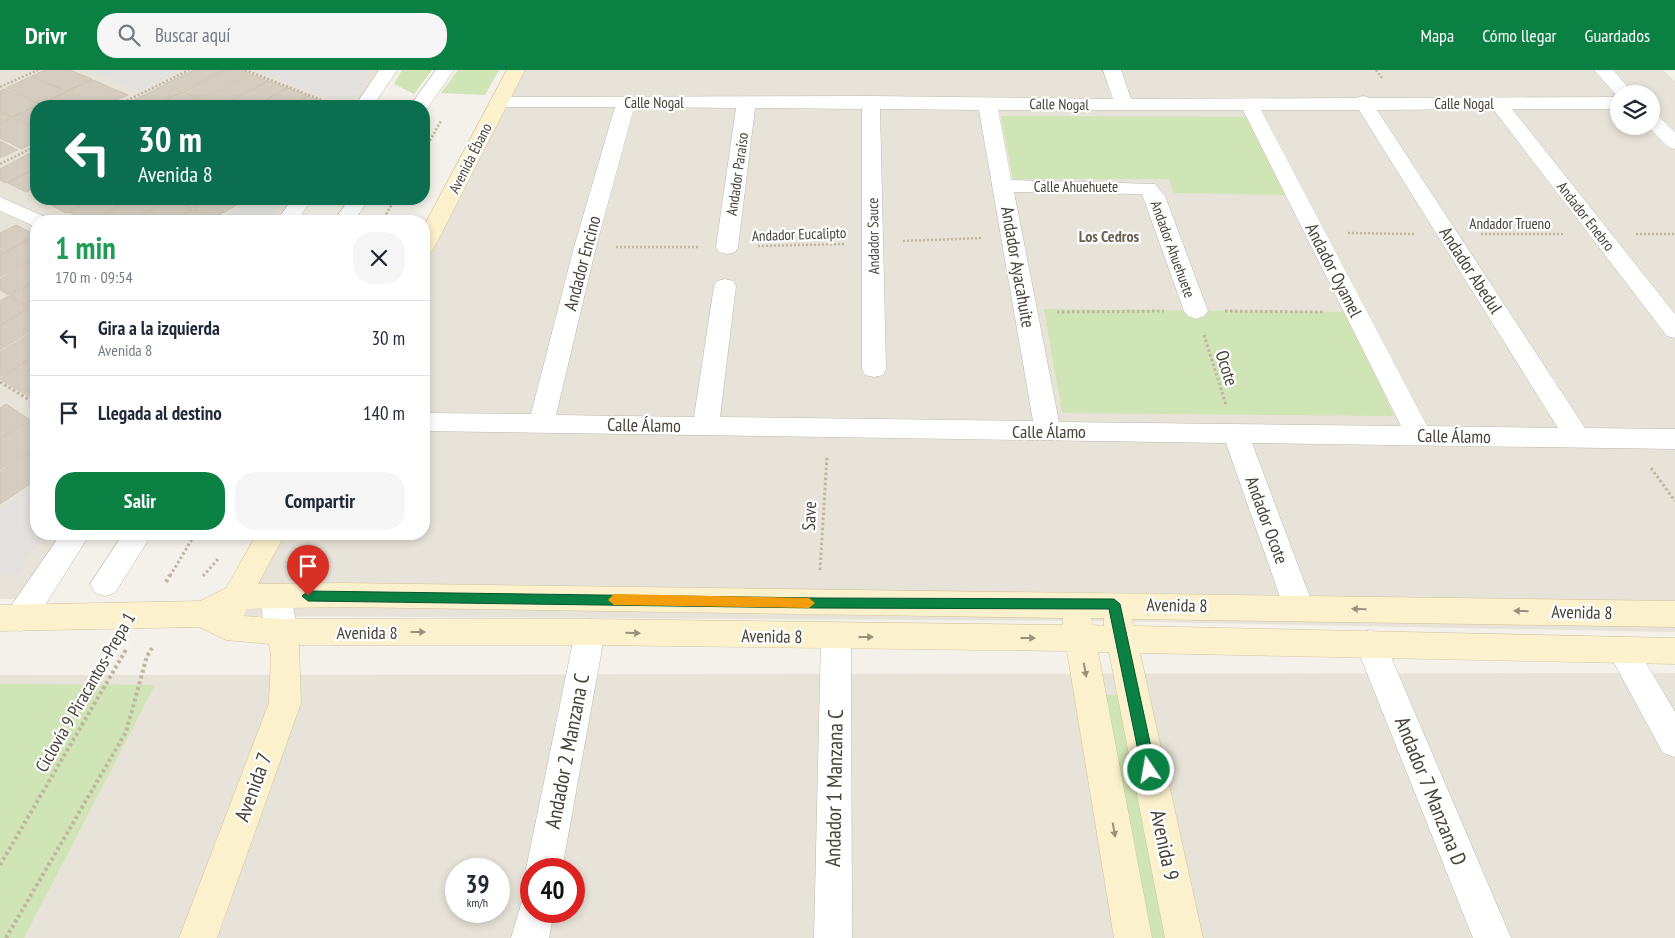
<!DOCTYPE html>
<html lang="es">
<meta charset="utf-8">
<style>
:root{--surface:#fff;--page:#f6f6f7;--text:#1f2937;--muted:#747a83;--line:#e0e1e3;--accent:#0b8043}
body{margin:0;font-family:"PT Sans Narrow",sans-serif;background:var(--page);color:var(--text);height:100vh;display:flex;flex-direction:column;font-size:19px;white-space:nowrap}
*{box-sizing:border-box;margin:0}
p{font-size:16px;color:var(--muted)}
.icon{flex:none;width:28px;height:28px;fill:none;stroke:currentColor;stroke-width:2;stroke-linecap:round;stroke-linejoin:round}
.map{position:relative;flex:1;overflow:hidden}
.sheet{position:absolute;left:30px;top:145px;width:400px;height:325px;display:flex;flex-direction:column;background:var(--surface);border-radius:20px;box-shadow:0 2px 8px #0003}
.sheet>*{flex:none}
.hud{position:absolute;left:30px;top:30px;width:400px;height:105px;border-radius:20px;box-shadow:0 2px 8px #0003;background:#0b6e4f;color:#fff;overflow:hidden}
.fabs{position:absolute;left:1610px;top:15px;display:grid;gap:10px}
.fabs a{display:grid;place-items:center;width:50px;height:50px;border-radius:50%;background:var(--surface);box-shadow:0 2px 8px #0003;font-size:25px}
.speed{position:absolute;left:445px;top:788px;display:flex;gap:10px;font-size:25px;font-weight:700;text-align:center}
.speed>*{display:grid;place-content:center;width:65px;height:65px;border-radius:50%;background:var(--surface);box-shadow:0 2px 8px #0003;line-height:1}
.speed small{font-size:12px;font-weight:400}
.speed .limit{border:8px solid #d22;background:#fff;color:#111}
.pin{position:absolute;display:grid;place-items:center;width:42px;height:42px;color:#fff;margin:-51px -21px;border-radius:50% 50% 50% 0;rotate:-45deg;box-shadow:0 0 5px #0007}
.pin .icon{rotate:45deg}
.me{position:absolute;width:55px;margin:-28px;rotate:348deg;stroke-linejoin:round;filter:drop-shadow(0 0 4px #0008)}
.turn{display:flex;align-items:center;gap:18px;height:105px;padding:0 25px;font-size:22px}
.turn .icon{width:65px;height:65px;stroke-width:2.5}
.turn b{display:block;font-size:35px;line-height:42px}
.round{display:grid;place-items:center;flex:none;width:52px;height:52px;border-radius:20px;background:var(--page)}
.headline{display:flex;align-items:center;justify-content:space-between;height:85px;padding:0 25px}
h1{font-size:30px;font-weight:600;line-height:38px;color:#1e9e55}
.primary-button{display:flex;gap:10px;margin-top:auto;padding:10px 25px}
.primary-button a{flex:1;height:58px;border-radius:20px;background:var(--accent);color:#fff;font-size:20px;font-weight:600;line-height:58px;text-align:center}
.primary-button a+a{background:var(--page);color:var(--text)}
ul{padding:0;list-style:none}
li{display:flex;align-items:center;gap:15px;height:75px;padding:0 25px;border-top:1px solid var(--line)}
li div{flex:1}
li b{display:block;font-size:19px}
li em{font-style:normal}
header{display:flex;align-items:center;gap:30px;box-sizing:border-box;height:70px;padding:0 25px;background:var(--accent);color:#fff}
header strong{font-size:24px}
nav{display:flex;gap:28px;margin-inline-start:auto;font-size:18px}
.search{width:350px;height:45px;background:var(--page);display:flex;align-items:center;gap:12px;box-sizing:border-box;padding:0 18px;border-radius:20px;color:var(--muted);font-size:19px}
.map>svg:first-child{display:block}
</style>
<header>
<strong>Drivr</strong>
<div class="search"><svg class="icon" aria-label="search" viewBox="0 0 24 24"><circle cx="10" cy="10" r="6"/><path d="M15 15l6 6"/></svg>Buscar aquí</div>
<nav><a>Mapa</a><a>Cómo llegar</a><a>Guardados</a></nav>
</header>
<div class="map">
<svg width="1675" height="868" viewBox="0 0 1675 868">
<rect width="100%" height="100%" fill="#f4f1ea"/>
<path fill="#e8e3d8" fill-rule="evenodd" d="M 0,0 L 379,0 L 354,36 L 36,36 L 36,129 L 292,129 L 277,151 L 36,151 L 36,464 L 66,464 L 22,529 L 0,529 Z
M 508,0 L 1663,0 L 1675,11 L 1675,562 L 1100,551 L 247,546 L 231,516 L 259,464 L 424,464 L 424,157 ZM 1619,24 L 1651,24 L 1651,56 L 1619,56 Z
M 1675,603 L 1675,868 L 0,868 L 0,605 ZM 456,799 L 499,799 L 499,841 L 456,841 ZM 531,799 L 574,799 L 574,841 L 531,841 Z"/>
<path fill="#cfe5b5" d="M 402,0 L 432,0 L 414,24 L 394,14 Z
M 458,0 L 499,0 L 485,25 L 441,23 Z
M 1001,46 L 1249,47 L 1286,125 L 1174,123 L 1169,109 L 1013,109 Z
M 1044,239 L 1346,242 L 1394,346 L 1062,343 Z
M 0,614 L 155,615 L 24,868 L 0,868 Z
M 1105,625 L 1121,625 L 1169,868 L 1151,868 Z"/>
<path fill="#e3e1de" d="M 87,0 L 182,0 L 140,21 Z
M 254,0 L 373,0 L 349,36 Z
M 254,129 L 284,129 L 268,151 L 216,151 Z
M 36,415 L 36,464 L 45,464 L 16,505 L 0,505 L 0,440 Z"/>
<path fill="#d5cdc0" stroke="#cfc5b4" d="M 45,0 L 70,0 L 92,9 L 67,21 L 32,6 Z
M 194,0 L 224,0 L 182,21 L 165,14 Z
M 226,0 L 241,0 L 250,3 L 200,29 L 183,22 Z
M 251,4 L 268,11 L 220,36 L 201,30 Z
M 32,6 L 66,22 L 41,34 L 6,18 Z
M 93,10 L 128,25 L 102,36 L 67,21 Z
M 269,11 L 287,18 L 254,36 L 222,36 Z
M 164,15 L 181,22 L 153,36 L 122,36 Z
M 288,18 L 307,26 L 288,36 L 255,36 Z
M 4,19 L 39,34 L 13,47 L 0,41 L 0,21 Z
M 66,22 L 98,36 L 41,34 Z
M 182,22 L 200,29 L 186,36 L 154,36 Z
M 308,26 L 328,34 L 323,36 L 290,36 Z
M 200,30 L 216,36 L 188,36 Z
M 39,35 L 43,36 L 36,36 L 36,58 L 13,47 Z
M 0,42 L 12,47 L 0,53 Z
M 12,48 L 36,59 L 36,71 L 22,79 L 0,68 L 0,54 Z
M 0,71 L 17,80 L 0,88 Z
M 36,80 L 36,98 L 6,113 L 0,110 L 0,99 Z
M 36,98 L 36,117 L 26,122 L 8,113 Z
M 54,129 L 92,129 L 66,143 L 47,133 Z
M 93,129 L 130,129 L 90,151 L 68,142 Z
M 132,129 L 169,129 L 130,151 L 92,151 Z
M 171,129 L 192,139 L 170,151 L 132,151 Z
M 173,129 L 208,129 L 192,138 Z
M 210,129 L 247,129 L 214,148 L 194,138 Z
M 193,139 L 214,149 L 210,151 L 172,151 Z
M 16,155 L 36,165 L 0,185 L 0,163 Z
M 36,166 L 36,187 L 0,207 L 0,186 Z
M 36,188 L 36,210 L 9,225 L 0,220 L 0,209 Z
M 36,211 L 36,233 L 30,237 L 10,226 Z
M 9,226 L 29,238 L 0,255 L 0,231 Z
M 29,238 L 36,242 L 36,258 L 0,280 L 0,256 Z
M 36,260 L 36,285 L 0,307 L 0,282 Z
M 36,285 L 36,315 L 23,323 L 0,309 Z
M 36,316 L 36,331 L 24,323 Z
M 6,334 L 29,349 L 0,368 L 0,338 Z
M 30,350 L 36,354 L 36,377 L 0,400 L 0,369 Z
M 36,378 L 36,410 L 0,434 L 0,402 Z"/>
<g fill="none" stroke-linecap="round" stroke-linejoin="round">
<defs>
<path id="street" d="M 379,0 L 397,0 L 373,36 L 355,36 Z
M 436,0 L 454,0 L 426,40 L 424,40 L 424,36 L 410,36 Z
M 1103,0 L 1121,0 L 1131,29 L 1356,28 L 1363,26 L 1370,28 L 1618,27 L 1594,0 L 1613,0 L 1634,24 L 1619,24 L 1619,39 L 1512,39 L 1675,244 L 1675,268 L 1667,266 L 1493,39 L 1377,40 L 1585,358 L 1675,359 L 1675,379 L 1252,373 L 1314,538 L 1310,547 L 1299,551 L 1288,547 L 1284,538 L 1226,373 L 424,361 L 424,343 L 531,344 L 574,177 L 615,37 L 499,37 L 492,35 L 490,31 L 492,27 L 871,26 L 1113,29 ZM 634,37 L 736,38 L 716,177 L 719,182 L 727,184 L 735,182 L 738,177 L 755,38 L 862,39 L 862,299 L 865,305 L 874,307 L 883,305 L 886,299 L 880,39 L 979,40 L 1033,351 L 720,347 L 736,216 L 733,211 L 725,209 L 717,211 L 714,216 L 694,347 L 556,345 L 596,177 ZM 998,40 L 1243,40 L 1401,356 L 1059,352 L 1014,122 L 1142,124 L 1184,241 L 1188,246 L 1196,249 L 1204,246 L 1208,241 L 1165,126 L 1155,114 L 1011,110 ZM 1261,40 L 1359,40 L 1558,358 L 1427,356 Z
M 1651,44 L 1658,46 L 1675,62 L 1675,79 L 1668,77 L 1647,56 L 1651,56 Z
M 0,127 L 45,147 L 49,151 L 36,151 L 36,157 L 0,141 Z
M 292,129 L 312,129 L 297,151 L 277,151 Z
M 349,129 L 369,129 L 354,151 L 334,151 Z
M 61,464 L 90,464 L 31,557 L 20,561 L 9,557 L 5,548 L 9,539 Z
M 123,464 L 152,464 L 115,523 L 105,526 L 95,523 L 90,514 Z
M 275,514 L 285,517 C 293,532 300,556 293,571 L 282,575 L 271,571 C 264,556 257,532 265,517 Z
M 590,549 L 601,553 L 605,562 L 562,799 L 531,799 L 531,811 L 526,799 L 575,562 L 579,553 Z
M 836,554 L 847,558 L 851,567 L 852,868 L 814,868 L 821,567 L 825,558 Z
M 1370,560 L 1381,564 L 1385,573 L 1511,868 L 1473,868 L 1355,573 L 1359,564 Z
M 1622,567 L 1633,571 L 1675,642 L 1675,687 L 1663,683 L 1607,580 L 1611,571 Z
M 531,825 L 531,841 L 554,841 L 549,868 L 511,868 L 523,828 Z"/>
<path id="secondary" d="M 507,0 L 525,0 L 435,176 L 432,181 L 424,183 L 424,156 Z
M 257,464 L 285,464 L 258,514 L 341,513 L 1675,531 L 1675,557 L 1132,549 L 1134,556 L 1675,568 L 1675,594 L 1140,583 L 1203,868 L 1165,868 L 1109,582 L 1098,582 L 1152,868 L 1114,868 L 1067,581 L 590,575 L 299,575 L 301,633 L 217,868 L 179,868 L 269,633 L 271,586 L 269,574 L 226,570 L 199,557 L 0,561 L 0,535 L 200,531 L 226,518 ZM 341,537 L 1063,548 L 1063,555 L 590,549 L 282,549 L 244,546 L 247,539 ZM 1091,548 L 1104,548 L 1104,556 L 1093,555 Z"/>
</defs>
<use href="#street" stroke="#bfb9ad" stroke-width="1"/>
<use href="#secondary" stroke="#d1c49c" stroke-width="1"/>
<path stroke="#c0b59f" stroke-width="2.5" stroke-dasharray="2 2" stroke-linecap="butt" d="M 245,0 L 337,36
M 1376,0 L 1382,8
M 0,17 L 38,0
M 116,36 L 189,0
M 424,81 L 441,51
M 0,94 L 36,76
M 382,151 L 395,129
M 1348,163 L 1414,164
M 1481,164 L 1564,164
M 1636,164 L 1675,164
M 903,171 L 982,168
M 758,176 L 844,174
M 616,177 L 699,177"/>
<path stroke="#c0b59f" stroke-width="3" stroke-dasharray="2.5 2.5" stroke-linecap="butt" d="M 1225,241 L 1324,242
M 1057,242 L 1164,241
M 1204,265 L 1226,335
M 0,312 L 36,334
M 1651,398 L 1675,431
M 820,500 L 827,386
M 170,506 L 195,464
M 203,506 L 219,488"/>
<path stroke="#c0b59f" stroke-width="4" stroke-dasharray="3 3" stroke-linecap="butt" d="M 166,512 L 170,505
M 0,795 L 127,578
M 6,868 L 126,662 L 147,586 L 152,578"/>
<use href="#street" fill="#fff" fill-rule="evenodd"/>
<use href="#secondary" fill="#fbf1cd" fill-rule="evenodd"/>
</g>
<defs><path id="oneway-solid" d="M-6-.8H1V-3.2L6.5 0L1 3.2V.8H-6Z" transform="scale(1.25)"/></defs>
<g fill="#99917b">
<use href="#oneway-solid" transform="translate(1359 539) rotate(-179)"/>
<use href="#oneway-solid" transform="translate(1521 541) rotate(-179)"/>
<use href="#oneway-solid" transform="translate(418 562)"/>
<use href="#oneway-solid" transform="translate(633 563) rotate(1)"/>
<use href="#oneway-solid" transform="translate(866 567)"/>
<use href="#oneway-solid" transform="translate(1028 568)"/>
<use href="#oneway-solid" transform="translate(1085 600) rotate(80)"/>
<use href="#oneway-solid" transform="translate(1114 760) rotate(80)"/>
</g>
<path fill="#0b8043" stroke="#07532c" d="M 308,521 L 818,528 L 1114,529 L 1120,534 L 1156,700 L 1154,704 L 1149,706 L 1144,704 L 1142,700 L 1109,539 L 818,538 L 308,531 L 302,526 Z"/>
<path fill="#f59e0b" d="M 614,524 L 809,528 L 815,533 L 809,538 L 614,535 L 608,530 Z"/>
<g text-anchor="middle" dominant-baseline="central" stroke-width="4.5" stroke-linejoin="round" paint-order="stroke">
<g font-size="15" fill="#484238" stroke="#fff">
<text x="654" y="32">Calle Nogal</text>
<text x="1464" y="33">Calle Nogal</text>
<text transform="translate(1059 34) rotate(1)">Calle Nogal</text>
<text transform="translate(470 88) rotate(-63)">Avenida Ébano</text>
<text transform="translate(737 104) rotate(-82)">Andador Paraíso</text>
<text x="1076" y="116">Calle Ahuehuete</text>
<text transform="translate(1586 146) rotate(52)">Andador Enebro</text>
<text x="1510" y="153">Andador Trueno</text>
<text transform="translate(799 164) rotate(-2)">Andador Eucalipto</text>
<text transform="translate(873 166) rotate(-91)">Andador Sauce</text>
<text transform="translate(1173 179) rotate(70)">Andador Ahuehuete</text>
</g>
<g font-size="16" font-weight="bold" fill="#6a6050" stroke="#fff">
<text x="1109" y="166">Los Cedros</text>
</g>
<g font-size="18" fill="#484238" stroke="#fff">
<text transform="translate(582 193) rotate(-75)">Andador Encino</text>
<text transform="translate(1018 197) rotate(80)">Andador Ayacahuite</text>
<text transform="translate(1334 200) rotate(63)">Andador Oyamel</text>
<text transform="translate(1471 200) rotate(57)">Andador Abedul</text>
<text transform="translate(1227 298) rotate(72)">Ocote</text>
<text transform="translate(644 355) rotate(1)">Calle Álamo</text>
<text x="1049" y="361">Calle Álamo</text>
<text transform="translate(1454 366) rotate(1)">Calle Álamo</text>
<text transform="translate(809 446) rotate(-87)">Save</text>
<text transform="translate(1267 450) rotate(70)">Andador Ocote</text>
<text transform="translate(1177 535) rotate(1)">Avenida 8</text>
<text transform="translate(1582 542) rotate(1)">Avenida 8</text>
<text x="367" y="562">Avenida 8</text>
<text transform="translate(772 566) rotate(1)">Avenida 8</text>
<text transform="translate(85 622) rotate(-60)">Ciclovía 9 Piracantos-Prepa 1</text>
</g>
<g font-size="21" fill="#484238" stroke="#fff">
<text transform="translate(567 681) rotate(-79)">Andador 2 Manzana C</text>
<text transform="translate(253 717) rotate(-70)">Avenida 7</text>
<text transform="translate(834 718) rotate(-89)">Andador 1 Manzana C</text>
<text transform="translate(1431 721) rotate(68)">Andador 7 Manzana D</text>
<text transform="translate(1165 775) rotate(78)">Avenida 9</text>
</g>
</g>
</svg>
<div class="fabs">
<a><svg class="icon" aria-label="layers" viewBox="0 0 24 24"><path d="M12 4l9 5-9 5-9-5zM3 14l9 5 9-5"/></svg></a>
</div>
<div class="speed"><div>39<small>km/h</small></div><div class="limit">40</div></div>
<div class="pin" style="left:308px;top:526px;background:#d93025"><svg class="icon" aria-label="arrive" viewBox="0 0 24 24"><path d="M6 21V4h12l-3 4 3 4H6"/></svg></div>
<svg class="me" style="left:1149px;top:700px" viewBox="-20 -20 40 40"><circle r="17" fill="#0b8043" stroke="#fff" stroke-width="3"/><path d="M0-11L8 9 0 5-8 9z" fill="#fff"/></svg>
<div class="hud">
<div class="turn"><svg class="icon" aria-label="left" viewBox="0 0 24 24"><path d="M17 20v-9H6M10 6l-5 5 5 5"/></svg><div><b>30 m</b>Avenida 8</div></div>
</div>
<section class="sheet">
<div class="headline"><div><h1>1 min</h1><p>170 m · 09:54</p></div><a class="round"><svg class="icon" aria-label="close" viewBox="0 0 24 24"><path d="M6 6l12 12M18 6L6 18"/></svg></a></div>
<ul>
<li><svg class="icon" aria-label="left" viewBox="0 0 24 24"><path d="M17 20v-9H6M10 6l-5 5 5 5"/></svg><div><b>Gira a la izquierda</b><p>Avenida 8</p></div><em>30 m</em></li>
<li><svg class="icon" aria-label="arrive" viewBox="0 0 24 24"><path d="M6 21V4h12l-3 4 3 4H6"/></svg><div><b>Llegada al destino</b></div><em>140 m</em></li>
</ul>
<div class="primary-button"><a>Salir</a><a>Compartir</a></div>
</section>
</div>
